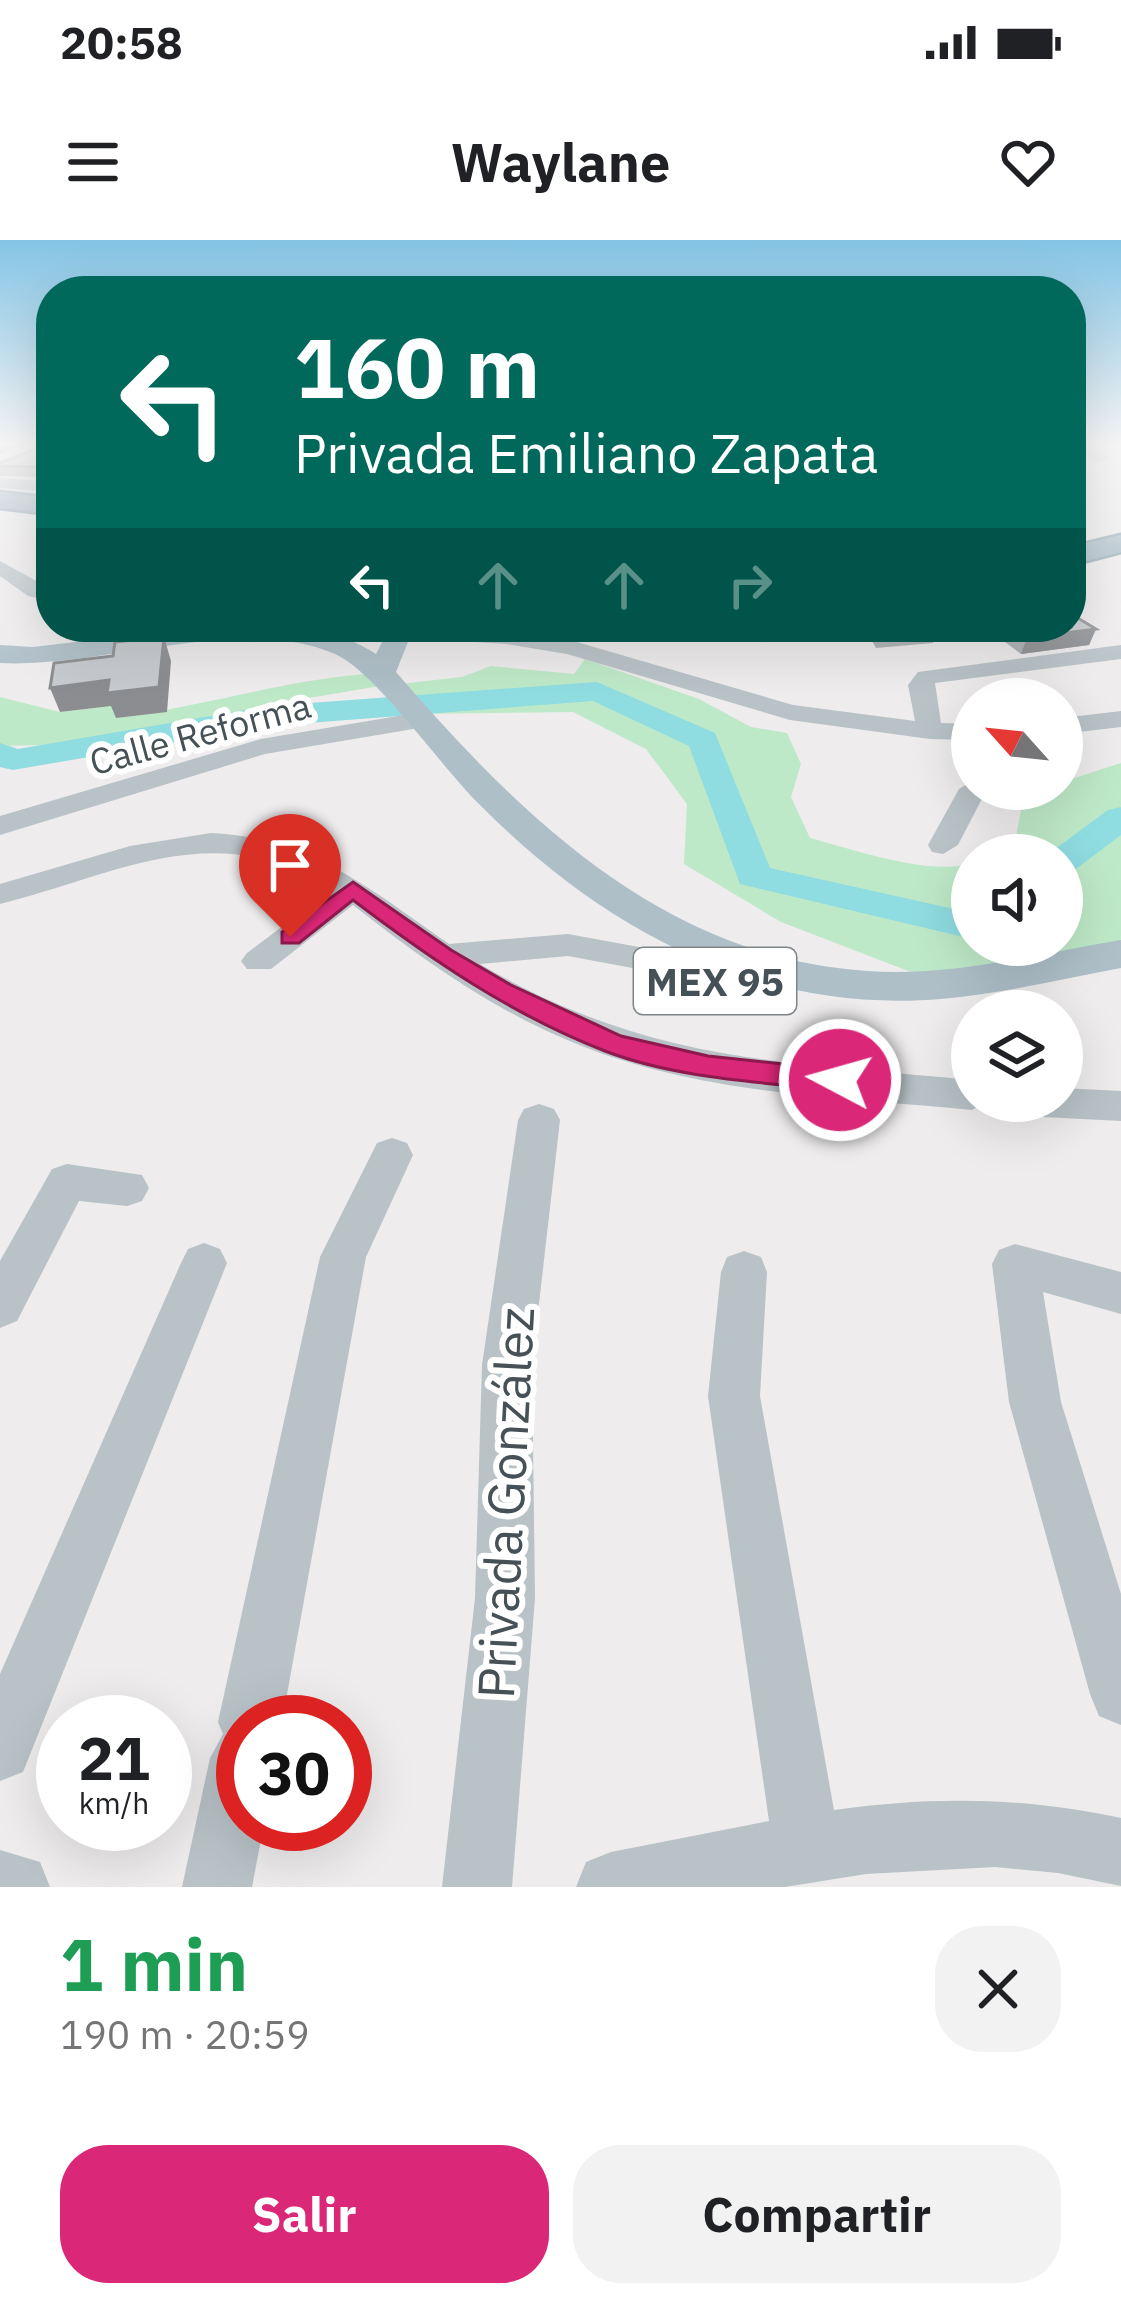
<!DOCTYPE html>
<html lang="es">
<meta charset="utf-8">
<style>
:root{--surface:#fff;--page:#f2f2f2;--text:#202124;--muted:#757577;--accent:#db2777}
body{margin:0;font-family:"IBM Plex Sans",sans-serif;background:var(--page);color:var(--text);height:100vh;display:flex;flex-direction:column;font-size:45px;white-space:nowrap}
*{box-sizing:border-box;margin:0}
p{font-size:39px;color:var(--muted)}
.icon{flex:none;width:66px;height:66px;fill:none;stroke:currentColor;stroke-width:2;stroke-linecap:round;stroke-linejoin:round}
.map{position:relative;height:1647px;overflow:hidden}
.drawer{display:flex;flex-direction:column;background:var(--surface);flex:1}
.drawer>*{flex:none}
.banner{position:absolute;left:36px;top:36px;width:1050px;height:366px;border-radius:48px;box-shadow:0 12px 48px #0002;background:#00695c;color:#fff;overflow:hidden}
.needle{width:78px;rotate:297deg}
.fabs{position:absolute;left:951px;top:438px;display:grid;gap:24px}
.fabs a{display:grid;place-items:center;width:132px;height:132px;border-radius:50%;background:var(--surface);box-shadow:0 12px 48px #0002;font-size:60px}
.speed{position:absolute;left:36px;top:1455px;display:flex;gap:24px;font-size:60px;font-weight:700;text-align:center}
.speed>*{display:grid;place-content:center;width:156px;height:156px;border-radius:50%;background:var(--surface);box-shadow:0 12px 48px #0002;line-height:1}
.speed small{font-size:30px;font-weight:400}
.speed .limit{border:18px solid #d22;background:#fff;color:#111}
.pin{position:absolute;display:grid;place-items:center;width:102px;height:102px;color:#fff;margin:-123px -51px;border-radius:50% 50% 50% 0;rotate:-45deg;box-shadow:0 0 12px #0007}
.pin .icon{rotate:45deg}
.me{position:absolute;width:132px;margin:-66px;rotate:276deg;stroke-linejoin:round;filter:drop-shadow(0 0 9px #0008)}
.turn{display:flex;align-items:center;gap:42px;height:252px;padding:0 60px;font-size:54px}
.turn .icon{width:156px;height:156px;stroke-width:2.5}
.turn b{display:block;font-size:84px;line-height:102px}
.lanes{display:flex;align-items:center;height:114px;padding:0 60px;background:#0003;justify-content:center;gap:60px;direction:ltr}
.lanes .off{opacity:.35}
.round{display:grid;place-items:center;flex:none;width:126px;height:126px;border-radius:48px;background:var(--page)}
.head{display:flex;align-items:center;justify-content:space-between;height:204px;padding:0 60px}
h1{font-size:72px;font-weight:800;line-height:90px;color:#1e9e55}
.cta{display:flex;gap:24px;margin-top:auto;padding:24px 60px}
.cta a{flex:1;height:138px;border-radius:48px;background:var(--accent);color:#fff;font-size:48px;font-weight:800;line-height:138px;text-align:center}
.cta a+a{background:var(--page);color:var(--text)}
.status{display:flex;justify-content:space-between;align-items:center;height:84px;padding:0 60px;background:var(--surface);direction:ltr}
.status svg{height:33px;fill:currentColor}
header{display:flex;justify-content:space-between;align-items:center;height:156px;padding:0 60px;background:var(--surface);font-size:54px;font-weight:800}
.map>svg:first-child{display:block}
</style>
<div class="status"><b>20:58</b><svg viewBox="0 0 49 12"><path d="M0 12V9h3v3zM5 12V6h3v6zM10 12V3h3v9zM15 12V0h3v12zM26 1h20v11H26zM47 4h2v5h-2z"/></svg></div>
<header><svg class="icon" aria-label="menu" viewBox="0 0 24 24"><path d="M4 6h16M4 12h16M4 18h16"/></svg>Waylane<svg class="icon" aria-label="heart" viewBox="0 0 24 24"><path d="M12 20l-8-8c-3-5 5-10 8-4 3-6 11-1 8 4z"/></svg></header>
<div class="map">
<svg width="1121" height="1647" viewBox="0 0 1121 1647">
<rect width="100%" height="100%" fill="#eeecec"/>
<path fill="#bee9c8" d="M 585,419 L 699,459 L 751,487 L 787,493 L 801,524 L 791,557 L 810,598 C 851,609 933,637 972,623 L 972,705 L 1062,705 L 1062,615 L 993,615 L 1014,607 L 1024,554 L 1062,549 L 1062,542 L 1121,523 L 1121,714 L 942,744 L 781,682 L 684,624 L 687,564 L 646,509 L 573,472 L 413,474 L 380,446 L 261,466 L 180,490 L 85,504 L 0,506 L 0,457 L 60,472 L 118,465 L 117,477 C 201,468 282,440 367,434 L 381,446 L 462,437 L 491,426 L 574,434 Z"/>
<g fill="none" stroke-linecap="round" stroke-linejoin="round">
<path fill="#8fdce1" fill-rule="evenodd" d="M 597,442 L 715,493 L 770,628 L 972,673 L 972,699 L 740,644 L 689,506 L 593,461 L 269,486 L 13,530 L 0,527 L 0,503 L 18,509 L 269,466 Z
M 1121,567 L 1121,595 L 1076,629 L 1062,633 L 1062,615 L 1047,615 L 1108,570 Z"/>
<defs>
<path id="highway" d="M 0,252 L 51,258 L 51,274 L 0,268 Z
M 1121,295 L 1121,312 L 1071,325 L 1071,307 Z"/>
</defs>
<use href="#highway" stroke="#7390a2" stroke-width="5"/>
<path fill="#b8c2c7" fill-rule="evenodd" d="M 1078,204 L 1095,204 L 1109,219 L 1095,222 Z
M 0,238 L 51,242 L 51,252 L 0,248 Z
M 0,321 L 51,349 L 51,361 L 28,356 L 0,336 Z
M 351,387 L 459,387 L 570,400 L 793,465 L 915,481 L 908,445 L 918,432 L 1121,405 L 1121,419 L 935,443 L 941,483 L 972,484 L 972,500 L 930,499 L 790,480 L 567,414 L 506,404 L 402,397 L 308,404 L 297,397 L 308,390 Z
M 1121,471 L 1121,487 L 1062,494 L 1062,478 Z
M 422,472 L 431,474 L 435,480 L 431,486 L 265,514 L 0,595 L 0,576 L 261,499 Z
M 972,541 L 972,549 L 987,549 L 958,605 L 943,614 L 932,612 L 928,605 L 959,549 Z
M 211,593 C 309,597 372,650 449,704 L 568,694 L 677,714 L 683,722 L 677,730 L 665,734 L 568,716 L 480,724 C 648,823 785,822 972,840 L 972,861 L 989,861 L 972,870 C 840,857 702,855 577,804 C 494,771 423,720 353,665 L 271,729 L 247,729 L 241,721 L 247,713 L 331,650 C 218,574 116,635 0,664 L 0,644 L 130,606 Z
M 1062,848 L 1121,851 L 1121,881 L 1023,876 L 1009,872 L 1003,861 L 1062,861 Z
M 539,864 L 554,869 L 560,880 L 532,1125 L 535,1358 L 512,1647 L 442,1647 L 475,1358 L 482,1125 L 518,880 L 524,869 Z
M 392,898 L 407,903 L 413,915 L 366,1017 L 282,1482 L 243,1482 L 243,1584 L 264,1584 L 252,1647 L 182,1647 L 210,1518 L 223,1494 L 218,1482 L 320,1017 L 377,903 Z
M 67,924 L 142,935 L 149,948 L 142,961 L 127,966 L 79,961 L 17,1081 L 0,1088 L 0,1021 L 52,929 Z
M 204,1003 L 220,1009 L 227,1023 L 23,1532 L 0,1541 L 0,1434 L 181,1023 L 188,1009 Z
M 1015,1004 L 1121,1032 L 1121,1074 L 1043,1052 L 1061,1162 L 1121,1354 L 1121,1485 L 1099,1476 L 1090,1454 L 1009,1162 L 992,1024 L 999,1010 Z
M 744,1011 L 761,1017 L 767,1032 L 760,1156 L 834,1570 C 932,1556 1024,1557 1121,1578 L 1121,1646 L 1058,1633 L 995,1627 L 866,1634 L 785,1647 L 576,1647 L 586,1622 L 611,1612 L 769,1581 L 708,1156 L 721,1032 L 727,1017 Z
M 0,1610 L 40,1622 L 50,1647 L 0,1647 Z"/>
<path fill="#aebfc8" fill-rule="evenodd" d="M 203,387 C 261,387 325,380 376,414 L 390,387 L 414,387 L 396,432 C 521,577 665,718 867,731 C 952,737 1038,714 1121,700 L 1121,728 C 1062,739 1001,754 941,759 C 759,774 605,691 479,564 C 441,527 376,432 335,414 C 245,373 98,429 0,423 L 0,405 L 33,407 Z"/>
<use href="#highway" fill="#88a5b6" fill-rule="evenodd"/>
</g>
<path fill="#abaeb1" d="M 31,204 L 51,204 L 51,234 L 44,237 L 0,236 L 0,223 L 33,210 L 35,206 Z
M 864,387 L 937,387 L 933,403 L 876,408 Z
M 990,387 L 1071,387 L 1096,389 L 1089,405 L 1021,414 L 989,390 Z"/>
<path fill="#8b8d90" d="M 0,204 L 24,204 L 0,214 Z
M 51,222 L 51,234 L 44,237 L 41,227 Z
M 1096,389 L 1089,405 L 1021,414 L 1027,398 Z
M 164,397 L 171,421 L 167,472 L 116,478 L 111,466 L 60,472 L 50,448 Z"/>
<path fill="#c7cace" stroke="#8b8d90" stroke-width="3" d="M 37,204 L 51,204 L 51,209 L 47,211 L 51,211 L 51,222 L 41,227 L 0,226 L 0,223 L 33,210 Z
M 1071,374 L 1096,389 L 1027,398 L 1012,387 L 1071,387 Z
M 164,397 L 159,447 L 107,453 L 109,440 L 50,448 L 54,423 L 113,416 L 115,402 Z"/>
<linearGradient id="sky" x2="0" y2="1"><stop stop-color="#84c4e5"/><stop offset="0.47" stop-color="#f7f6f6"/><stop offset="1" stop-color="#f7f6f6" stop-opacity="0"/></linearGradient>
<rect width="1121" height="435" fill="url(#sky)"/>
<path fill="#db2777" stroke="#8e194d" stroke-width="3" d="M 353,642 L 451,710 L 511,745 L 621,796 L 708,816 L 840,830 L 854,840 L 840,851 C 763,842 678,839 605,811 C 512,775 432,720 353,660 L 299,703 L 282,703 L 282,692 Z"/>
<g text-anchor="middle" dominant-baseline="central" stroke-width="12" stroke-linejoin="round" paint-order="stroke">
<g font-size="36" fill="#465157" stroke="#fff">
<text transform="translate(200 493) rotate(-15)">Calle Reforma</text>
</g>
<rect fill="#fff" stroke="#7e8589" stroke-width="3" x="634" y="708" width="162" height="66" rx="9"/>
<g font-size="39" font-weight="bold" fill="#465157">
<text x="715" y="741">MEX 95</text>
</g>
<g font-size="51" fill="#465157" stroke="#fff">
<text transform="translate(505 1263) rotate(-87)">Privada González</text>
</g>
</g>
</svg>
<div class="fabs">
<a><svg class="needle" viewBox="-14 -14 28 28"><path d="M0-13l5 13h-10z" fill="#e53935"/><path d="M0 13l5-13h-10z" fill="#757577"/></svg></a>
<a><svg class="icon" aria-label="sound" viewBox="0 0 24 24"><path d="M4 9h4l5-4v14l-5-4H4zM17 9q2 3 0 6"/></svg></a>
<a><svg class="icon" aria-label="layers" viewBox="0 0 24 24"><path d="M12 4l9 5-9 5-9-5zM3 14l9 5 9-5"/></svg></a>
</div>
<div class="speed"><div>21<small>km/h</small></div><div class="limit">30</div></div>
<div class="pin" style="left:290px;top:697px;background:#d93025"><svg class="icon" aria-label="arrive" viewBox="0 0 24 24"><path d="M6 21V4h12l-3 4 3 4H6"/></svg></div>
<svg class="me" style="left:840px;top:840px" viewBox="-20 -20 40 40"><circle r="17" fill="#db2777" stroke="#fff" stroke-width="3"/><path d="M0-11L8 9 0 5-8 9z" fill="#fff"/></svg>
<div class="banner">
<div class="turn"><svg class="icon" aria-label="left" viewBox="0 0 24 24"><path d="M17 20v-9H6M10 6l-5 5 5 5"/></svg><div><b>160 m</b>Privada Emiliano Zapata</div></div>
<div class="lanes"><svg class="icon" aria-label="left" viewBox="0 0 24 24"><path d="M17 20v-9H6M10 6l-5 5 5 5"/></svg><svg class="icon off" aria-label="ahead" viewBox="0 0 24 24"><path d="M12 20V5M6 11l6-6 6 6"/></svg><svg class="icon off" aria-label="ahead" viewBox="0 0 24 24"><path d="M12 20V5M6 11l6-6 6 6"/></svg><svg class="icon off" aria-label="right" viewBox="0 0 24 24"><path d="M7 20v-9h11M14 6l5 5-5 5"/></svg></div>
</div>
</div>
<section class="drawer">
<div class="head"><div><h1>1 min</h1><p>190 m · 20:59</p></div><a class="round"><svg class="icon" aria-label="close" viewBox="0 0 24 24"><path d="M6 6l12 12M18 6L6 18"/></svg></a></div>
<div class="cta"><a>Salir</a><a>Compartir</a></div>
</section>
